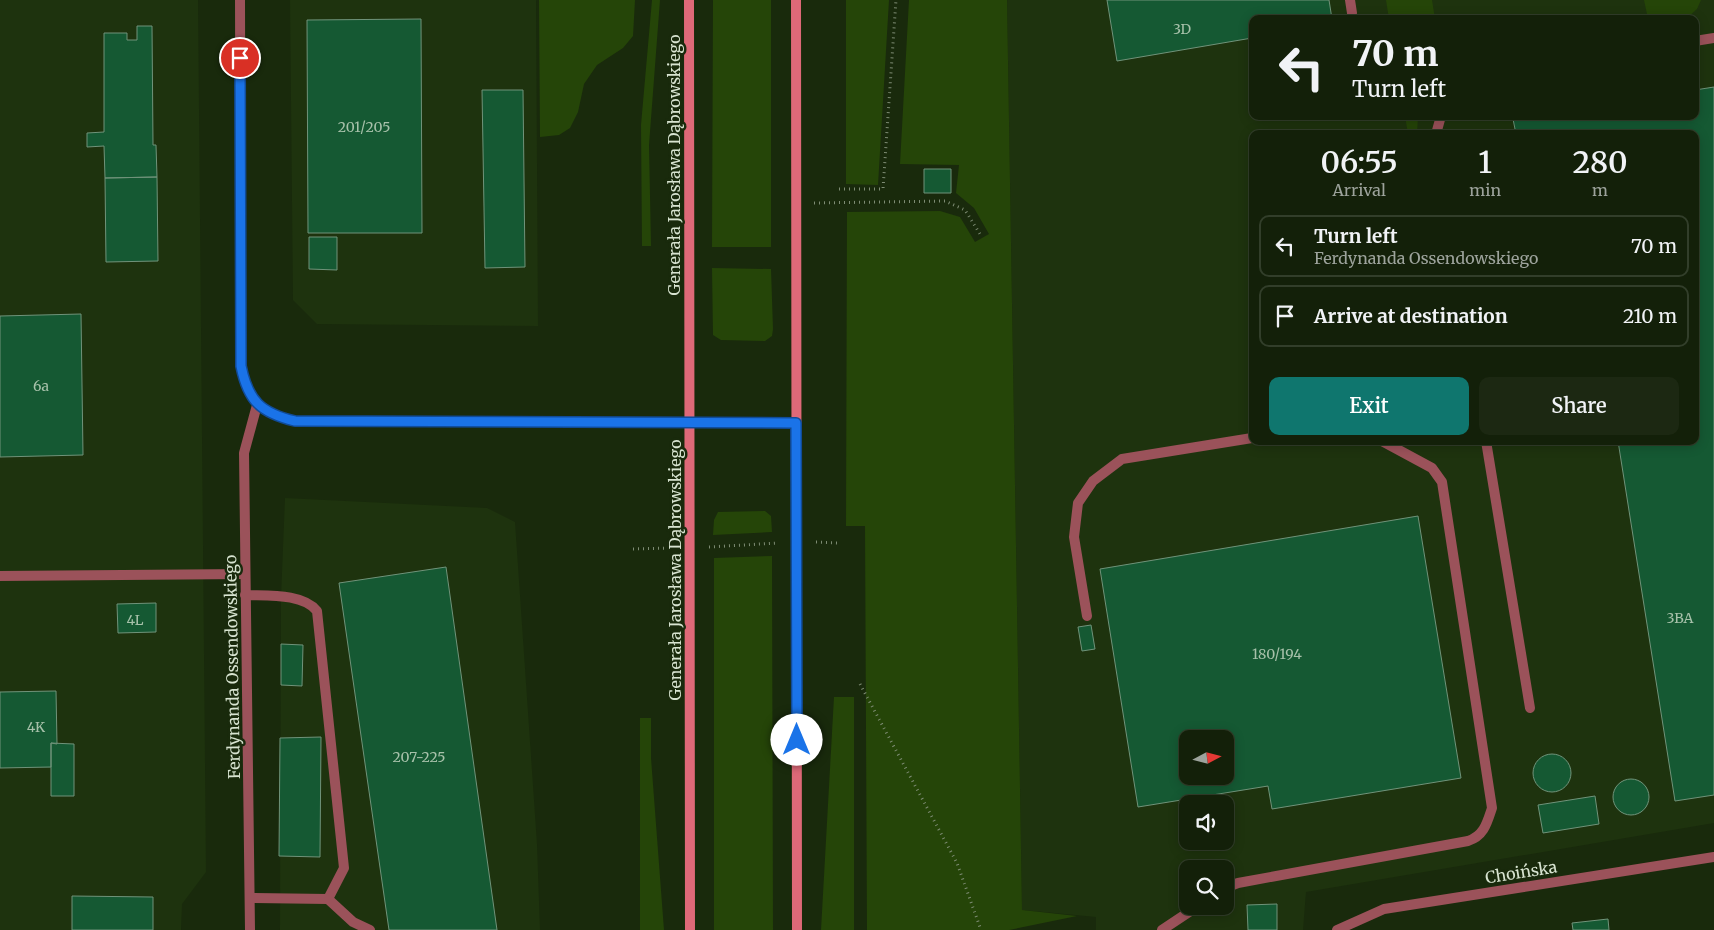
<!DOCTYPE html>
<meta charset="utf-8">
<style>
:root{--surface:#132009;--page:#1c2812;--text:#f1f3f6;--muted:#9da39c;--line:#323e2a;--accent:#0f766e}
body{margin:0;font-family:Merriweather,serif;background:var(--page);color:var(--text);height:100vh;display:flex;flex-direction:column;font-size:19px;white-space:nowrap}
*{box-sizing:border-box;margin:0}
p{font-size:16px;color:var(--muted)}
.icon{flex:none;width:28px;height:28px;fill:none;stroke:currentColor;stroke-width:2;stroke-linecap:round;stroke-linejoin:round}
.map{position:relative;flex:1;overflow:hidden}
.details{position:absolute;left:1249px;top:130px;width:450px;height:315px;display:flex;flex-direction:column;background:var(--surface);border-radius:10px;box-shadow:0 2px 12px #0003,0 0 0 1px var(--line)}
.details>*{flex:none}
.top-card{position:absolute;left:1249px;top:15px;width:450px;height:105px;border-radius:10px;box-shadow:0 2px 12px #0003,0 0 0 1px var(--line);background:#132009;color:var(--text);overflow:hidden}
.needle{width:32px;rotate:83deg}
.controls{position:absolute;left:1179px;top:730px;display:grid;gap:10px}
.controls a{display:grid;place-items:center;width:55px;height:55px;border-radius:10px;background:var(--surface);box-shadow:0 2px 12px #0003,0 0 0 1px var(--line);font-size:25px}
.pin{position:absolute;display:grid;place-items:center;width:42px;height:42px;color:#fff;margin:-21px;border:2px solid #fff;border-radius:50%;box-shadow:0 1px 5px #0007}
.me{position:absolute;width:55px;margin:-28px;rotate:0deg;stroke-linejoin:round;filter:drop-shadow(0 0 4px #0008)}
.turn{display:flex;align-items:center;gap:18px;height:105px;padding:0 20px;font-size:22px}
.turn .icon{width:65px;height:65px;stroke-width:2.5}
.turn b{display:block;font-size:35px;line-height:42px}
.eta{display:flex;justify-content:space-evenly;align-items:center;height:85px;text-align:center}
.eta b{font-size:30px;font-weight:600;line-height:35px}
.action{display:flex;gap:10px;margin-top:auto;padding:10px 20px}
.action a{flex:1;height:58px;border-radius:10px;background:var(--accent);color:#fff;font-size:20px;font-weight:600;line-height:58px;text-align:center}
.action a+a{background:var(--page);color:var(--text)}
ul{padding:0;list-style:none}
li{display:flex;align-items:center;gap:15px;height:62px;margin:0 10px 8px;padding:0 10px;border:2px solid var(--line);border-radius:10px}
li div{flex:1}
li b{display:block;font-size:19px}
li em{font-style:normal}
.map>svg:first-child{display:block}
</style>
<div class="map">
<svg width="1714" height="930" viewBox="0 0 1714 930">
<rect width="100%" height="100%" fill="#192a0c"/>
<path fill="#1e330e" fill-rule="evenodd" d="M 0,0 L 198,0 L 206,872 L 182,904 L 181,930 L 0,930 Z
M 290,0 L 536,0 L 538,326 L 317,324 L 293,300 Z
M 1007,0 L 1714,0 L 1714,823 L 1306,892 L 1303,930 L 1096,930 L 1096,917 L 1022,910 ZM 1252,19 L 1695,19 L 1695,116 L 1252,116 ZM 1252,134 L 1695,134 L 1695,441 L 1252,441 ZM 1188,739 L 1225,739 L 1225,776 L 1188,776 ZM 1188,804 L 1225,804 L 1225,841 L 1188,841 ZM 1188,869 L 1225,869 L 1225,906 L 1188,906 Z
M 285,498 L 487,508 L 515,522 L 537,844 L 540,930 L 280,930 L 281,597 Z"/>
<path fill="#254508" d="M 539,0 L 635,0 L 633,36 L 623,48 L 597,65 L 584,84 L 578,112 L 570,128 L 559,135 L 540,137 Z
M 652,0 L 660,0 L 649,145 L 651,246 L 642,246 L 641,125 Z
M 713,0 L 771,0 L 771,247 L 712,247 Z
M 846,0 L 889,0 L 878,185 L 846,184 Z
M 909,0 L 1007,0 L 1022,910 L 1077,916 L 1009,930 L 867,930 L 865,526 L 846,526 L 847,212 L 940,211 L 960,217 L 975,242 L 989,234 L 974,208 L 956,193 L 959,165 L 900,164 Z
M 1386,0 L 1432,0 L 1435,19 L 1389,19 Z
M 1644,0 L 1701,0 L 1697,9 L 1686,19 L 1653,19 L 1647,14 Z
M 1405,116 L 1418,116 L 1417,134 L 1408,134 Z
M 712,268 L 771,269 L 773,329 L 772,336 L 765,341 L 721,340 L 713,335 Z
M 765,511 L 771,516 L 772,532 L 713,535 L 714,520 L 718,512 Z
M 772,556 L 773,930 L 714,930 L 714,558 Z
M 834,697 L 854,697 L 854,930 L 821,930 Z
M 640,718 L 651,718 L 651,758 L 664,930 L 640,930 Z"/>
<path fill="#155933" stroke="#70937a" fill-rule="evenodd" d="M 1107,0 L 1329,0 L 1332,19 L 1252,19 L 1252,38 L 1117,61 Z
M 421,19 L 422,233 L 308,233 L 307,20 Z
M 137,26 L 152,26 L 153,145 L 156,145 L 157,177 L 105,178 L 104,146 L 87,147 L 87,133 L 104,132 L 104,33 L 127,33 L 127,40 L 137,40 Z
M 1714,87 L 1714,795 L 1675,801 L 1618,441 L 1695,441 L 1695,134 L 1516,134 L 1513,119 L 1530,116 L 1695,116 L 1695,90 Z
M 482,90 L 523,90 L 525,267 L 485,268 Z
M 924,169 L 951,169 L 951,193 L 924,193 Z
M 157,177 L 158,261 L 106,262 L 105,178 Z
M 309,237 L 337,237 L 337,270 L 309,269 Z
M 81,314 L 83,455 L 0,457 L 0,316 Z
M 1418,516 L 1461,778 L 1272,809 L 1268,786 L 1138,807 L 1100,569 ZM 1188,739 L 1225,739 L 1225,776 L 1188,776 Z
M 446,567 L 497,930 L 389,930 L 339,583 Z
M 156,603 L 156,632 L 118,633 L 117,604 Z
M 1091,625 L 1095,649 L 1082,651 L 1078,627 Z
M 281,644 L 303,645 L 302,686 L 281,685 Z
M 56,691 L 57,744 L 51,743 L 51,767 L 0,768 L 0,692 Z
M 321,737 L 320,857 L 279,856 L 280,738 Z
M 51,743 L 74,744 L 74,796 L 51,796 Z
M1533 773a19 19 0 1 1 38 0a19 19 0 1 1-38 0Z
M1613 797a18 18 0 1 1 36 0a18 18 0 1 1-36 0Z
M 1595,796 L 1599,824 L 1543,833 L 1538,805 Z
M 72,896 L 153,897 L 153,930 L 72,930 Z
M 1277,904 L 1277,930 L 1248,930 L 1247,905 Z
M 1608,919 L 1609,930 L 1573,930 L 1572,923 Z"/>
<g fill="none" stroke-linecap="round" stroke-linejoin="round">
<path stroke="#7e8c74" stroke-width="3" stroke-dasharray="1 4" stroke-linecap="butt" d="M 839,189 L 883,189 L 896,0
M 814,203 L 945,201 L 965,210 L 980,234
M 816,542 L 838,543
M 709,547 L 778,543
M 633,549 L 670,548
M 860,684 L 957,863 L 981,930"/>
<path stroke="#9b525a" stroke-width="10" d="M 1350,0 L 1352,13
M 1695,41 L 1714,38
M 1436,134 L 1441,116
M 1486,441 L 1530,708
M 0,576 L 245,574
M 245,595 C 267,596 303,593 317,611 L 344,868 L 328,899
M 1087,616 L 1074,537 L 1078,503 L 1093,481 L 1122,459 L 1252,438
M 1225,888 L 1238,883 L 1468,841 C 1484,836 1487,823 1492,808 L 1442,482 L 1432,468 L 1382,441
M 250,898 L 328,899 L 353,922 L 370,930
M 1162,930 L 1198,906"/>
<path stroke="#9b525a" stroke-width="10" d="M 240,0 L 241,366 C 248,401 261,413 295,421 L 796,423
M 250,930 L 244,453 L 257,405
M 1337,930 L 1384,909 L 1714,857"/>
<path stroke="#de6978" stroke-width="10" d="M 689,0 L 690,930
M 796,0 L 797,930"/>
</g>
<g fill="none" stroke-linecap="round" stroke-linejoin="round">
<defs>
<path id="route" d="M 240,58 L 241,366 C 248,401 261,413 295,421 L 796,423 L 797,740"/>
</defs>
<use href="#route" stroke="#114b97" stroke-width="12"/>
<use href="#route" stroke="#1a73e8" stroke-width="9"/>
</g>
<g text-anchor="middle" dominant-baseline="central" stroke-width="5" stroke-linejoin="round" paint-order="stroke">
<g font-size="14" fill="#a7c1aa">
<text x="1182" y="29">3D</text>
<text x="364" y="127">201/205</text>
<text x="41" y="386">6a</text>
<text x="1680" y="618">3BA</text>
<text x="135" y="620">4L</text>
<text x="1277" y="654">180/194</text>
<text x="36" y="727">4K</text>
<text x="419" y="757">207-225</text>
</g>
<g font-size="16" fill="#d8e4d1" stroke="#192a0c">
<text transform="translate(674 165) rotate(-90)">Generała Jarosława Dąbrowskiego</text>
<text transform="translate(675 570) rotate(-90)">Generała Jarosława Dąbrowskiego</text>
<text transform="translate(232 667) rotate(-91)">Ferdynanda Ossendowskiego</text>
<text transform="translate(1521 872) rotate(-9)">Choińska</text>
</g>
</g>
</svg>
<div class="controls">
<a><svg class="needle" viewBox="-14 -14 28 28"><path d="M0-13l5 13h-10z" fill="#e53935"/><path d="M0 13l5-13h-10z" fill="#9da39c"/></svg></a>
<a><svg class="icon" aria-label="sound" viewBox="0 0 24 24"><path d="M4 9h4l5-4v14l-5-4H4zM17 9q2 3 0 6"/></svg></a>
<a><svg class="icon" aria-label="search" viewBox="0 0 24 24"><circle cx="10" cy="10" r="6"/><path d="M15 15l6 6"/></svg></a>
</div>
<div class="pin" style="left:240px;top:58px;background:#d93025"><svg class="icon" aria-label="arrive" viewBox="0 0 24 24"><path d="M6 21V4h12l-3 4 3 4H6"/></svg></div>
<svg class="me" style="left:797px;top:740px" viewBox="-20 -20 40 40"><circle r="19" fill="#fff"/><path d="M0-13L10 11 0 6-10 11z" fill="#1a73e8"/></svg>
<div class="top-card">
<div class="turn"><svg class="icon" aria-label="left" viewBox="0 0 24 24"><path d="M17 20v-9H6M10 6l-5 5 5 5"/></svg><div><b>70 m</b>Turn left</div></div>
</div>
<section class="details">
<div class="eta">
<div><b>06:55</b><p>Arrival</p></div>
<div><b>1</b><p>min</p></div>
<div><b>280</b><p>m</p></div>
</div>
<ul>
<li><svg class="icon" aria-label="left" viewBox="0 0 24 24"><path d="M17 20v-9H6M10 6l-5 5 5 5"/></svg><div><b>Turn left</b><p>Ferdynanda Ossendowskiego</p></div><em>70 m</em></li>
<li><svg class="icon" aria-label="arrive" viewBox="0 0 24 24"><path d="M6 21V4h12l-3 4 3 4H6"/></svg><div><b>Arrive at destination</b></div><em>210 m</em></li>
</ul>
<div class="action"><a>Exit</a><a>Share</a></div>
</section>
</div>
